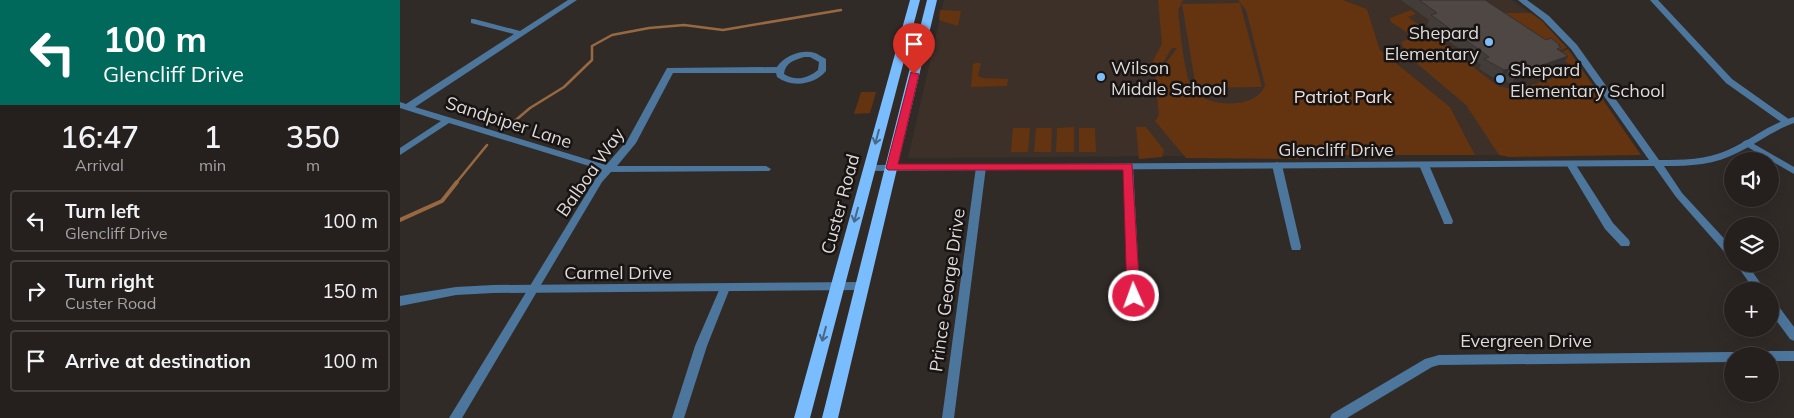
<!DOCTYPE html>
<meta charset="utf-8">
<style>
:root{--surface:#25201e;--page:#312d2b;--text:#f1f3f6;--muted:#a3a3a4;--line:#423e3c}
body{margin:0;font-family:Mulish,sans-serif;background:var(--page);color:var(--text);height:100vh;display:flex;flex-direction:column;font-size:19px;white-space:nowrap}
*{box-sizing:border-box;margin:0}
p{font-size:16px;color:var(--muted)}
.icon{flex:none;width:28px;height:28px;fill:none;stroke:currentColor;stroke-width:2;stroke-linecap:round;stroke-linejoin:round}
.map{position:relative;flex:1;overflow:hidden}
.sheet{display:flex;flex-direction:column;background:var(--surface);width:400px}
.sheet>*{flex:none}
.guide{background:#00695c;color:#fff;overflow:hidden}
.controls{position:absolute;left:1324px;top:152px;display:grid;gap:10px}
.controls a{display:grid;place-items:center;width:55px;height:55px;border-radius:50%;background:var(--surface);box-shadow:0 5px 20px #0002,0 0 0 1px var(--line);font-size:25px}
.pin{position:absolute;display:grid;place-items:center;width:42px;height:42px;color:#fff;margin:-51px -21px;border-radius:50% 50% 50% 0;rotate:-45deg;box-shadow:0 0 5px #0007}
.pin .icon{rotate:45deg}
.me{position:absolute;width:55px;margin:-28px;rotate:358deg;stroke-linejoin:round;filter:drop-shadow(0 0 4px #0008)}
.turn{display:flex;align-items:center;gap:18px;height:105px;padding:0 20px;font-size:22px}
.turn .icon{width:65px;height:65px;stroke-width:2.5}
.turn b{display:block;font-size:35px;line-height:42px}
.eta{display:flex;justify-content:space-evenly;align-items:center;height:85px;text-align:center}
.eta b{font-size:30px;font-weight:600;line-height:35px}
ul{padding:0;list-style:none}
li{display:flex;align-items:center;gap:15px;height:62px;margin:0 10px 8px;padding:0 10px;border:2px solid var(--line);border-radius:5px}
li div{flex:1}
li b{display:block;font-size:19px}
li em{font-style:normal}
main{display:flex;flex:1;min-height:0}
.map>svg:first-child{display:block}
</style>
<main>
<section class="sheet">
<div class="guide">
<div class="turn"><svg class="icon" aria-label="left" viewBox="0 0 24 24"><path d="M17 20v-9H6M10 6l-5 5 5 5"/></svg><div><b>100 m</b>Glencliff Drive</div></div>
</div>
<div class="eta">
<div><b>16:47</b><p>Arrival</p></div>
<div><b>1</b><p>min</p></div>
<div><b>350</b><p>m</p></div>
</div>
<ul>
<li><svg class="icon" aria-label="left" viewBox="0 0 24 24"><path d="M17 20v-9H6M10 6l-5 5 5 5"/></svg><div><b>Turn left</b><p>Glencliff Drive</p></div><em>100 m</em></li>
<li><svg class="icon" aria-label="right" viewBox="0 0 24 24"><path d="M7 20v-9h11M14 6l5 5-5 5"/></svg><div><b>Turn right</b><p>Custer Road</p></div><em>150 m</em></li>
<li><svg class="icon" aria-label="arrive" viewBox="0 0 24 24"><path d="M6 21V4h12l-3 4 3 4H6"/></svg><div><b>Arrive at destination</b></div><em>100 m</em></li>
</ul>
</section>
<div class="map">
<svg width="1394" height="418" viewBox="0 0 1394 418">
<rect width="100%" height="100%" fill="#312b28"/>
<path fill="#3c3029" d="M 544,0 L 855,0 L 898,155 L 508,158 Z
M 943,0 L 1112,0 L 1142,22 L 1160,42 L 1239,154 L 1075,155 L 1050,107 L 980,50 L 967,9 Z"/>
<path fill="#643310" d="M 758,0 L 783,0 L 778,10 C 780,27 784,75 792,87 C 801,101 821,105 837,103 C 848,102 861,97 865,85 L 846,10 L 838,0 L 943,0 L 967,9 L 980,50 L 1050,107 L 1075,155 L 899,155 L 899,159 L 786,158 L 755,121 L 759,115 L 755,74 L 750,68 L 763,67 L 777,48 L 772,48 L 761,66 L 751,64 L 762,44 Z
M 840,3 L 862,87 L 796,88 L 782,4 Z
M 540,10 L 561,11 L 558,26 L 539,20 Z
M 1011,10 L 1016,14 L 1008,17 L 1064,58 L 1057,62 L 1065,61 L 1098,86 L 1117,90 L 1143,81 L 1153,88 L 1145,81 L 1177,70 L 1157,55 L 1168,49 L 1241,155 L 1109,157 L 1099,155 L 1066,105 L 1008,56 L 1001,42 L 1014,37 L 991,22 L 990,18 Z
M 1100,13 L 1131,13 L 1142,21 L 1167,48 L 1159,50 Z
M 576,63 L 581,63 L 578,76 L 583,78 L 608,79 L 607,86 L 571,87 L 573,64 Z
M 461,92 L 476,92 L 470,113 L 454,114 Z
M 674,127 L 674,152 L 656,152 L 657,128 Z
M 736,127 L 746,127 L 764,150 L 762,157 L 739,159 Z
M 613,128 L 630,128 L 628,152 L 611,152 Z
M 636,128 L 652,128 L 651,152 L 634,152 Z
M 679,128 L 695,128 L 696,152 L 679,152 Z"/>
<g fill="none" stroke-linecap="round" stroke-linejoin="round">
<path stroke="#986941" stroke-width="2.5" d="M 110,125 L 130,108 L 164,87 L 192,60 L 192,46 L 212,35 L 249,28 L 284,25 L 323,30 L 441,10
M 56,183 L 87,145"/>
<path stroke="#986941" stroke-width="4" d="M 0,220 L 42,201 L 57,182"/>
<path fill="#4d769d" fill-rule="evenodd" d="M 168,0 L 177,0 L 15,107 L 206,165 L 227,141 L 267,68 L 377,67 C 384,56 402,49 415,53 C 418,54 422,57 426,59 L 426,71 C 414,85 392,88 377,77 L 376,73 L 273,73 L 236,143 L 217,166 L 366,166 L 371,169 L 369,171 L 211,172 L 202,182 L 62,418 L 49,418 L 196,178 L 202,170 L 49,123 L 0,155 L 0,148 L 41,121 L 0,108 L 0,102 L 6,104 L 114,34 L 71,23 L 71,19 L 74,19 L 120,31 ZM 404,57 L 410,57 L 419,62 L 418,70 C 408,78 396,82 384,74 C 385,63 394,60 404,57 Z
M 1250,0 L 1258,0 L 1332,79 L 1390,120 L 1391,122 L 1390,124 L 1384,124 L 1326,83 Z
M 1347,140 L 1394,167 L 1394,174 L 1344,145 L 1342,143 L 1344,141 Z
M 1171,161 L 1174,162 L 1213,223 L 1229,240 L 1230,243 L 1229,246 L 1221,246 L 1205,229 L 1166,164 Z
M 877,162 L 882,165 L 901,247 L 900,250 L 892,250 L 891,247 L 872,165 Z
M 1024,162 L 1029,165 L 1053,221 L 1052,224 L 1044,224 L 1043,221 L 1019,165 Z
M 728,163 L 733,166 L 740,296 L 738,299 L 734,300 L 730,299 L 728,296 L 723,166 Z
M 581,164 L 586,167 L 554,418 L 542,418 L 576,167 Z
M 325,284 L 329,285 L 330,288 L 307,346 L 284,418 L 272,418 L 295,346 L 320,288 L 321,285 Z
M 1370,351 L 1394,351 L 1394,361 L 1370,361 L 1370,356 L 1364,356 L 1366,352 Z
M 1332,352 L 1336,353 L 1338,356 L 1332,356 L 1332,362 L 1039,365 L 1032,367 L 947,418 L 930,418 L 932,414 L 1025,359 L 1039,355 Z"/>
<path fill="#4d769d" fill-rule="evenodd" d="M 1118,0 L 1127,0 L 1149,16 L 1177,45 L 1259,160 C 1283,160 1306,160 1328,150 C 1351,140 1369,124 1394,117 L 1394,123 C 1374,130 1358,143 1339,152 C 1315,165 1290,166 1264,166 L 1282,193 L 1332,247 L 1332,257 L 1328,256 L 1276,197 L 1254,166 L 469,171 L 464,168 L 469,165 L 1249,160 L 1171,49 L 1143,20 Z
M 1336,264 L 1347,264 L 1366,291 L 1355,291 Z
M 462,282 L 466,283 L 467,286 L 466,289 L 462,290 L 93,293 L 56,295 L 0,306 L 0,296 L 56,287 L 93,285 Z
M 1370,298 L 1374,300 L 1394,327 L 1394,341 L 1390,339 L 1370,312 Z"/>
<path fill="#79bdfe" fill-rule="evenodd" d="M 510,0 L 520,0 L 410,418 L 394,418 Z
M 527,0 L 537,0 L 438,418 L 422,418 Z"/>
</g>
<path fill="#433d3a" d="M 1001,0 L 1085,0 L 1146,40 L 1160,45 L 1159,46 L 1161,47 L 1159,51 L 1162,67 L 1111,85 L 1104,79 L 1099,81 L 1079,69 L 1081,65 L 1027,25 L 1029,20 Z"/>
<path fill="#37322f" d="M 1168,56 L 1162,67 L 1111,85 L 1117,74 Z
M 1109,69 L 1104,79 L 1099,81 L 1104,70 Z"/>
<path fill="#4e4743" stroke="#37322f" d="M 1019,0 L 1085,0 L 1146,40 L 1151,38 L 1160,45 L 1158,45 L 1161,47 L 1157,49 L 1168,56 L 1117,74 L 1109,69 L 1104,70 L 1084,59 L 1089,57 L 1031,15 L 1037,13 Z"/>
<defs><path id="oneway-shaft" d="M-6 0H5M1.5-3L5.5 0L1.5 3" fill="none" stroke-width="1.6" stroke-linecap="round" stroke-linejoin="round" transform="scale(1.25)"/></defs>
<g stroke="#486888">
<use href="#oneway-shaft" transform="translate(477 137) rotate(105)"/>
<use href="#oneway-shaft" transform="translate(456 215) rotate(105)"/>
<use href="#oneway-shaft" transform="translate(424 334) rotate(105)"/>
</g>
<path fill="#e11d48" stroke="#92132f" d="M 511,72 L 519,74 L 498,164 L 732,164 L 740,296 L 738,299 L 729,299 L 727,296 L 723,170 L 488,170 L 486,168 Z"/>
<g fill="#7ebdf9" stroke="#171413" stroke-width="2">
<circle cx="1089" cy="42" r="5"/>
<circle cx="701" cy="77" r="5"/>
<circle cx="1100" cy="79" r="5"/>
</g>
<g text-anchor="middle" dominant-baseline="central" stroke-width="5" stroke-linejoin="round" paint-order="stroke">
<g font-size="18" fill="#dedad8" stroke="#171413" text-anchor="start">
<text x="1079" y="32" text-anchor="end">Shepard<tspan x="1079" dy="21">Elementary</tspan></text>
<text x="711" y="67">Wilson<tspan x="711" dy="21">Middle School</tspan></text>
<text x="1110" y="69">Shepard<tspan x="1110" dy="21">Elementary School</tspan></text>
</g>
<g font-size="18" fill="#f2ddd2" stroke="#171413">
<text x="943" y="96">Patriot Park</text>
</g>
<g font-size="18" fill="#dedad8" stroke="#171413">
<text transform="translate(109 122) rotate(18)">Sandpiper Lane</text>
<text x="936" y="149">Glencliff Drive</text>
<text transform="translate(190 172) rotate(-55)">Balboa Way</text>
<text transform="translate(440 204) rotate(-75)">Custer Road</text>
<text x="218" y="272">Carmel Drive</text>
<text transform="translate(547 290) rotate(-82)">Prince George Drive</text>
<text x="1126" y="340">Evergreen Drive</text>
</g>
</g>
</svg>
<div class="controls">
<a><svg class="icon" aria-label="sound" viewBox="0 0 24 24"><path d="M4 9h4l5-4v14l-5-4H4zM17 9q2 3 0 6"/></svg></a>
<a><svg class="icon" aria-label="layers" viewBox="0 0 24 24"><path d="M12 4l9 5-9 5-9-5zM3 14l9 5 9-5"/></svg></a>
<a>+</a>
<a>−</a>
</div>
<div class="pin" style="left:514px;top:74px;background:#d93025"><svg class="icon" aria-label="arrive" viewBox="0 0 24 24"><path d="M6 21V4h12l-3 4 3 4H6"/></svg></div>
<svg class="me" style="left:734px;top:296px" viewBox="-20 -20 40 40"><circle r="17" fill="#e11d48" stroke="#fff" stroke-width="3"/><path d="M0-11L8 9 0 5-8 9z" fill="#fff"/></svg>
</div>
</main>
